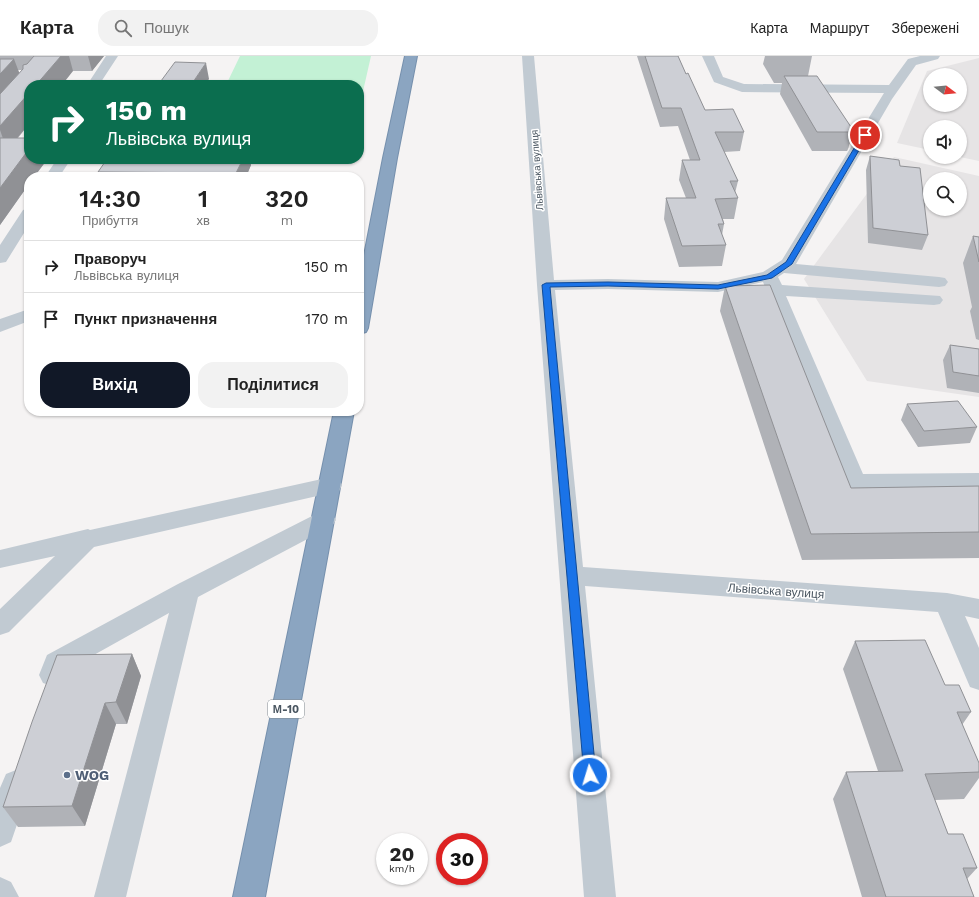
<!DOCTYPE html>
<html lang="uk">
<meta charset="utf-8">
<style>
:root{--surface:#fff;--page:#f2f2f2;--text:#222;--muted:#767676;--line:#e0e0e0;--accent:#111827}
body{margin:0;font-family:"Work Sans",sans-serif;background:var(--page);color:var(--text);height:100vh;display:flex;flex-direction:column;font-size:15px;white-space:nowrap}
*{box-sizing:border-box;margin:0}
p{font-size:13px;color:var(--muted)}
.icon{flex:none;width:22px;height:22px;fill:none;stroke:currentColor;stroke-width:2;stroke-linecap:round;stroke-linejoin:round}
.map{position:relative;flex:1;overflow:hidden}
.panel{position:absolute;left:24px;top:116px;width:340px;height:244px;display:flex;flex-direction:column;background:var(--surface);border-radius:16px;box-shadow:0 1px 3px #0004}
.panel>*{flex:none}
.guide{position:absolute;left:24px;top:24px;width:340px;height:84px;border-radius:16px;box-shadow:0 1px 3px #0004;background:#0b6e4f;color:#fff;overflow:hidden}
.needle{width:26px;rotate:106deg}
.buttons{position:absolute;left:923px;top:12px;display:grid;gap:8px}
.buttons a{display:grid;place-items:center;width:44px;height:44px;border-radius:50%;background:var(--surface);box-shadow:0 1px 3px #0004;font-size:20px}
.speed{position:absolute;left:376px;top:777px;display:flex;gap:8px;font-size:20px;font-weight:700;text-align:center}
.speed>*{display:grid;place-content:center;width:52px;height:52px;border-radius:50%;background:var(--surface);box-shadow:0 1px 3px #0004;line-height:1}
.speed small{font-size:10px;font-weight:400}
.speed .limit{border:6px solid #d22;background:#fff;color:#111}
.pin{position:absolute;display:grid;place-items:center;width:34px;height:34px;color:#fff;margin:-17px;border:2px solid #fff;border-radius:50%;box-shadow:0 1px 4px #0007}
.me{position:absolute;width:44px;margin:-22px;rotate:355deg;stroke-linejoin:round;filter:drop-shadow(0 0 3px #0008)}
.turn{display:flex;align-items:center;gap:14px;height:84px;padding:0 16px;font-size:18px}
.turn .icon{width:52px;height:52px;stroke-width:2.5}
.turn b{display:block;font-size:28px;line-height:34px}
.eta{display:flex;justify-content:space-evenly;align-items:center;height:68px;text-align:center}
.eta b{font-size:24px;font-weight:600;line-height:28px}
.cta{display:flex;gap:8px;margin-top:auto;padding:8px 16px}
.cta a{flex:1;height:46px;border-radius:16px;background:var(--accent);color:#fff;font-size:16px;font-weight:600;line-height:46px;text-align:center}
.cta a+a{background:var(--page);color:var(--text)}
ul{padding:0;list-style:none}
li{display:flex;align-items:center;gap:12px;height:52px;padding:0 16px;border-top:1px solid var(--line)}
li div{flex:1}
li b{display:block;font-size:15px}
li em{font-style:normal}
header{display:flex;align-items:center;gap:24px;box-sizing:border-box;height:56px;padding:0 20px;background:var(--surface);border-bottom:1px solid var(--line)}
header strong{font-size:19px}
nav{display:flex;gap:22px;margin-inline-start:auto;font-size:14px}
.search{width:280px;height:36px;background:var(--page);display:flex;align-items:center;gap:10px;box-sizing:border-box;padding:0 14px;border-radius:16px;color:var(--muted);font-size:15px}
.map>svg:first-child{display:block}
</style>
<header>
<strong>Карта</strong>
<div class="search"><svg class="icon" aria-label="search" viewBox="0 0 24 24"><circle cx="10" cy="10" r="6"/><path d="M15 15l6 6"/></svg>Пошук</div>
<nav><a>Карта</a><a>Маршрут</a><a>Збережені</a></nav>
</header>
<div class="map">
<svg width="979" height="841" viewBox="0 0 979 841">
<rect width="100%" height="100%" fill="#f5f3f3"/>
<path fill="#e6e4e5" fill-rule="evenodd" d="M 979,2 L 979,105 L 960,101 L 960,71 L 930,71 L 930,94 L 897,87 L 927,15 ZM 930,19 L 960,19 L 960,49 L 930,49 Z
M 894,101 L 979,120 L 979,341 L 867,325 L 804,223 ZM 930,123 L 960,123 L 960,153 L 930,153 Z"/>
<path fill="#c3f1d5" d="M 240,0 L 371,0 L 359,53 L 359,29 L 226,29 Z"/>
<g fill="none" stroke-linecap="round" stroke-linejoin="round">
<defs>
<path id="highway" d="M 405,0 L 417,0 L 397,102 L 368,272 L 366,276 L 359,278 L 359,225 L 383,102 Z
M 334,355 L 354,355 L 265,841 L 233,841 Z"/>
</defs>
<use href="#highway" stroke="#7690ad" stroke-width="2"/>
<path fill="#c1cad2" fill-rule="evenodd" d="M 106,0 L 118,0 L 99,29 L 87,29 Z
M 522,0 L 534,0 L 554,224 L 608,223 L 718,226 L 763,216 L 782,204 L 884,37 L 742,36 L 714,26 L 702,0 L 714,0 L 723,21 L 744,28 L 889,29 L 908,3 L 920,0 L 940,0 L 938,3 L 916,9 L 892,43 L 796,208 L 939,221 L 945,222 L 948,226 L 945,230 L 939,231 L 784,217 L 778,221 L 782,229 L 940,240 L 943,244 L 940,248 L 934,249 L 786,240 L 863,418 L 979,417 L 979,433 L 855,434 L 847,431 L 763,226 L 718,236 L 608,233 L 555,234 L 583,511 L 947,537 L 979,543 L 979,563 L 965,560 L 979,592 L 979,634 L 970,631 L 938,556 L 585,530 L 616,841 L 584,841 L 537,229 Z
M 57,103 L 71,103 L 59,121 L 45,121 Z
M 29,152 L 29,169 L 6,206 L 0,207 L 0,189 L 23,154 Z
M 29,253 L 29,265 L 0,276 L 0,263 Z
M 331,421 L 339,423 L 342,429 L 339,435 L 94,491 L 9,576 L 0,579 L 0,553 L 55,500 L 0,512 L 0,494 L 88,473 L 90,474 Z
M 324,456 L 332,458 L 336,464 L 332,470 L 198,541 L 126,841 L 94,841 L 169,557 L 67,614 L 61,627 L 52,630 L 43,627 L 39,619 L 47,599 L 178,528 L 316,458 Z
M 16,714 L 26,718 L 31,728 L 11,786 L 0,791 L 0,732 L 6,718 Z
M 0,821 L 11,826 L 19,841 L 0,841 Z"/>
<use href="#highway" fill="#8ba5c1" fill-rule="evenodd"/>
</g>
<path fill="#b0b2b7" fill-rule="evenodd" d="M 0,0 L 104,0 L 92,15 L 73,15 L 29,29 L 29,68 L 18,82 L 29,103 L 45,103 L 46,105 L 34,121 L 29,121 L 29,128 L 0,169 ZM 18,14 L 23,14 L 19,17 Z
M 637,0 L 678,0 L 686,18 L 705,54 L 744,76 L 740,95 L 724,96 L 738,125 L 735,137 L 738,142 L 734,163 L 723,163 L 724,168 L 722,179 L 726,189 L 722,210 L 679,211 L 664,163 L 666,142 L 686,142 L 679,124 L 682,104 L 690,104 L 678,70 L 660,71 Z
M 765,0 L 812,0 L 808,20 L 853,74 L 847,95 L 812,95 L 780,38 L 782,27 L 774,27 L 763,8 Z
M 870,100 L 900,110 L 928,179 L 922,194 L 868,187 L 866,114 Z
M 251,109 L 246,121 L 100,121 L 98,116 Z
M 973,180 L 979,181 L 979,284 L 976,283 L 970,255 L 972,251 L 963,207 Z
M 725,230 L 851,432 L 979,430 L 979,502 L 802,504 L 720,255 Z
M 950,289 L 979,293 L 979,337 L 947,332 L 943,304 Z
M 907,348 L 977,371 L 970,387 L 918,391 L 901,364 Z
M 855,585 L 945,629 L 971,656 L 962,669 L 979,707 L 979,722 L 964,743 L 935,744 L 948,778 L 977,812 L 967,823 L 974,841 L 862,841 L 833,743 L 846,716 L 878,715 L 843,613 Z
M 132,598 L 141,620 L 127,668 L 116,668 L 85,770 L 18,771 L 3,751 Z"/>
<path fill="#909195" d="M 61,0 L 69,0 L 73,15 L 62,29 L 36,29 Z
M 88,0 L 104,0 L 92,15 Z
M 14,3 L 22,24 L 0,49 L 0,18 Z
M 206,7 L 209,23 L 205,29 L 191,29 Z
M 29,37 L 29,68 L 7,94 L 0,74 L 0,70 Z
M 853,74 L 848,93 L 847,95 L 852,76 Z
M 29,93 L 29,103 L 45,103 L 46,105 L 34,121 L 29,121 L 29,128 L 0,169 L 0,132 Z
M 243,103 L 250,103 L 251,109 L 246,121 L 237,121 L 236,117 Z
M 132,598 L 141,620 L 127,668 L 116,646 Z
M 105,647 L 116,668 L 85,770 L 72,750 Z"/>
<path fill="#cdcfd5" stroke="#909195" d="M 34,0 L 61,0 L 36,29 L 29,29 L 29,37 L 0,70 L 0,38 L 23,13 L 23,9 L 27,8 Z
M 645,0 L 678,0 L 686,18 L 688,17 L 705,54 L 733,53 L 744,76 L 715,76 L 738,125 L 730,125 L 738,142 L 715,143 L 724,168 L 718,168 L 726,189 L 682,190 L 666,142 L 696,142 L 682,104 L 700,104 L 681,52 L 662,52 Z
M 0,3 L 14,3 L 0,18 Z
M 175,6 L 206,7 L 191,29 L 158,29 Z
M 784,20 L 817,20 L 853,74 L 852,76 L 817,76 Z
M 0,82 L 29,82 L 29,93 L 0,132 Z
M 870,100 L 899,104 L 900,110 L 920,112 L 928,179 L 873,172 Z
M 107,103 L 243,103 L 236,117 L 98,116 Z
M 973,180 L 979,181 L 979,206 Z
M 770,229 L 851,432 L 979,430 L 979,476 L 811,478 L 725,230 Z
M 950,289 L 979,293 L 979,320 L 953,316 Z
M 958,345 L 977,371 L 924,375 L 907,348 Z
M 925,584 L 945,629 L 959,629 L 971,656 L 957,656 L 979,707 L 979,716 L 925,718 L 948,778 L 963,778 L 977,812 L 963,812 L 974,841 L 886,841 L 846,716 L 903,715 L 855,585 Z
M 132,598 L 116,646 L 105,647 L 72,750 L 3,751 L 32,666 L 57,599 Z"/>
<path fill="#1a73e8" stroke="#114b97" d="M 865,77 L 868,79 L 792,208 L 772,222 L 718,233 L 608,230 L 550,231 L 596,719 L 594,723 L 590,724 L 585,723 L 584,719 L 542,229 L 546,227 L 608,226 L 718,229 L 767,219 L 786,206 L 862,79 Z"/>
<circle fill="#5c6f8a" stroke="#fff" stroke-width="1.5" cx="67" cy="719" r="4"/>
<g text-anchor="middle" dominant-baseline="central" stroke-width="3" stroke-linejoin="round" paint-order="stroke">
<g font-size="10" fill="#4a5661" stroke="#fff">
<text transform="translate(537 114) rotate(-94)">Львівська вулиця</text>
</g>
<rect fill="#fff" stroke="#808990" stroke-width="1" x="268" y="644" width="36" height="18" rx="3"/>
<g font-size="11" font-weight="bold" fill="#4a5661">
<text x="286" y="653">М-10</text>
</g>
<g font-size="12" fill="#4a5661" stroke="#fff">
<text transform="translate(776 535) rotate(4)">Львівська вулиця</text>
</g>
<g font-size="14" font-weight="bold" fill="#4e5e75" stroke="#fff" text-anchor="start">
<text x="75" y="719">WOG</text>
</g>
</g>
</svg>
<div class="buttons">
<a><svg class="needle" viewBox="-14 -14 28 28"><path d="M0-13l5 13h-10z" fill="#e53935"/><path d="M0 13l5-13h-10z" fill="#767676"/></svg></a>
<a><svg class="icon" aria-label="sound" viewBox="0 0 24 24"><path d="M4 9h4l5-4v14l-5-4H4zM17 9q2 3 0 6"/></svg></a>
<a><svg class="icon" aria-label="search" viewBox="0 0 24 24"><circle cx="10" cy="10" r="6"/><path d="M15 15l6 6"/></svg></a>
</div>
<div class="speed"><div>20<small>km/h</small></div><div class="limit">30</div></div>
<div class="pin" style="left:865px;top:79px;background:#d93025"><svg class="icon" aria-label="arrive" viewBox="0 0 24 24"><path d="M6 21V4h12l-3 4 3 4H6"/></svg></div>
<svg class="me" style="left:590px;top:719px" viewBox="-20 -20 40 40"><circle r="17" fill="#1a73e8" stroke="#fff" stroke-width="3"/><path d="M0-11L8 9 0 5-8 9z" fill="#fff"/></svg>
<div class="guide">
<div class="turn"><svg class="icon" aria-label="right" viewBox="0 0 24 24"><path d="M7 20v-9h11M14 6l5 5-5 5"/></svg><div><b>150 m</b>Львівська вулиця</div></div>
</div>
<section class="panel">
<div class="eta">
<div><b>14:30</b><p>Прибуття</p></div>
<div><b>1</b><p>хв</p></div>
<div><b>320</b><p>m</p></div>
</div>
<ul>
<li><svg class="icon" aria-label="right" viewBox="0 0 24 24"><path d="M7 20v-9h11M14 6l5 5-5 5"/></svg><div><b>Праворуч</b><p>Львівська вулиця</p></div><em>150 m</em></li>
<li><svg class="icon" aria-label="arrive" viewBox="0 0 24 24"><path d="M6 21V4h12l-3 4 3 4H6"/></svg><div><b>Пункт призначення</b></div><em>170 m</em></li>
</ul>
<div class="cta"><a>Вихід</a><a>Поділитися</a></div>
</section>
</div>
